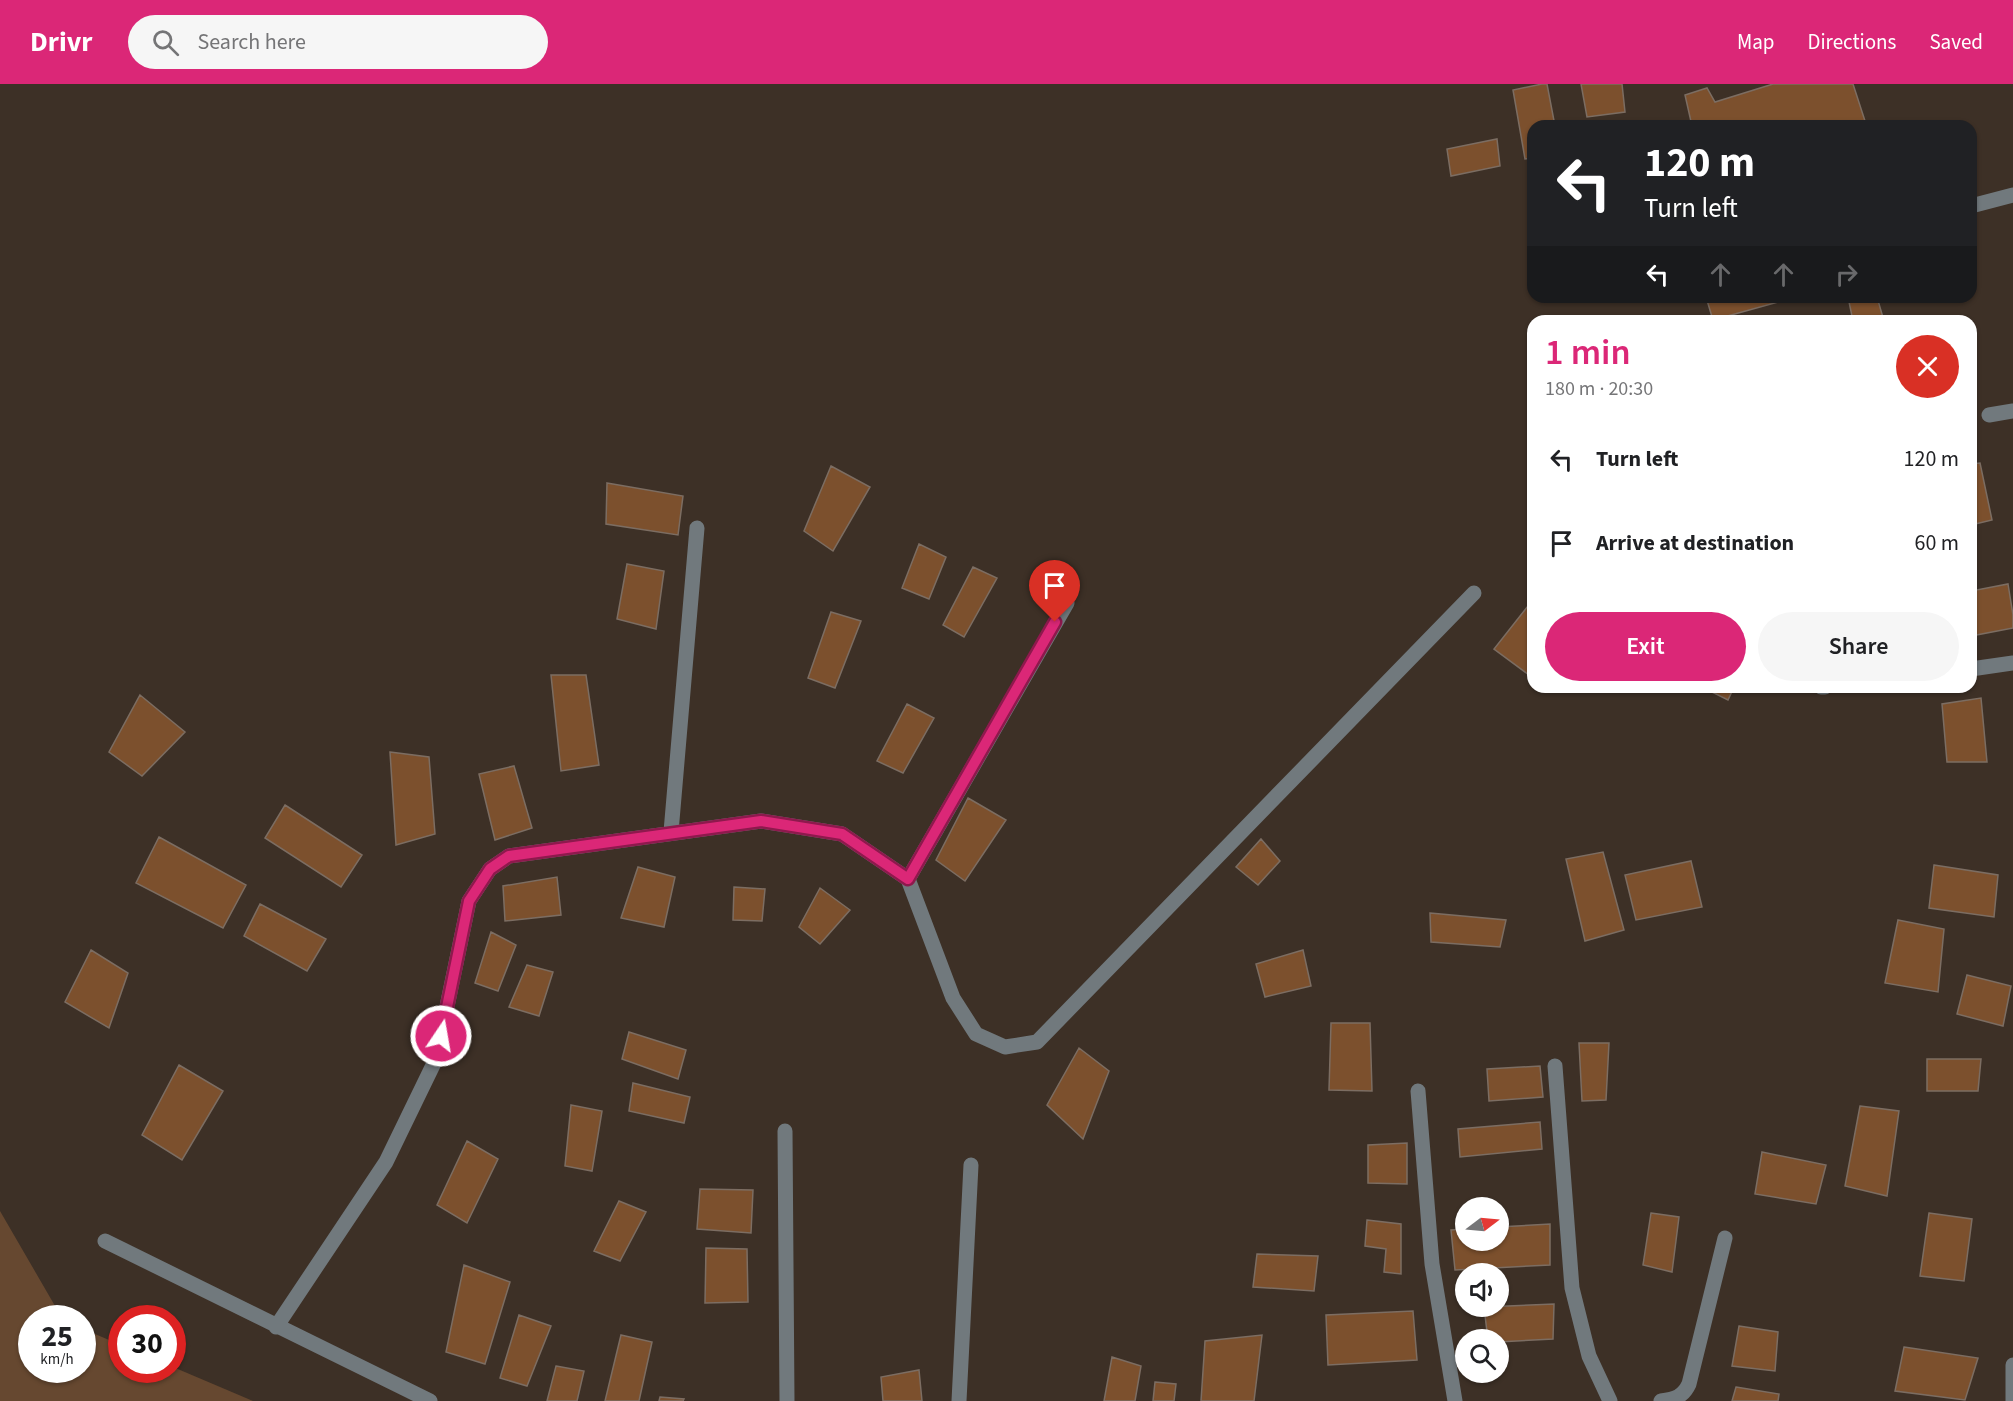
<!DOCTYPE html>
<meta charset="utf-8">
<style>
:root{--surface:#fff;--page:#f6f6f6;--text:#202124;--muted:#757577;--accent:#db2777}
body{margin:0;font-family:"Source Sans 3",sans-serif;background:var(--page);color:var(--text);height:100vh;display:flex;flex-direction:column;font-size:22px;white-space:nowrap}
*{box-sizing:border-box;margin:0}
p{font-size:20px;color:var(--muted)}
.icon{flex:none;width:33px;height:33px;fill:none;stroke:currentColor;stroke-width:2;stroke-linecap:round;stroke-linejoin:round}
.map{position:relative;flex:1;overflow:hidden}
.panel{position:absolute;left:1527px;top:231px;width:450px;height:378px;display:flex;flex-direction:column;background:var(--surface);border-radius:18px;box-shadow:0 2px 4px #0004}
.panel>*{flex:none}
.banner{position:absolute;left:1527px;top:36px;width:450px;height:183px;border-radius:18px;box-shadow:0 2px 4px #0004;background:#202124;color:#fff;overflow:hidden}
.needle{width:39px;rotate:74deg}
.controls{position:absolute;left:1455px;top:1113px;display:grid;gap:12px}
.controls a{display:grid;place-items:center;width:54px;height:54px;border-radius:50%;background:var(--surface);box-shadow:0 2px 4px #0004;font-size:30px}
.speed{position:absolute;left:18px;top:1221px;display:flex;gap:12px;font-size:30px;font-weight:700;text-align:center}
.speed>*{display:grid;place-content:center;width:78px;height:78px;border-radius:50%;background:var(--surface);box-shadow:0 2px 4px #0004;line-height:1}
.speed small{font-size:15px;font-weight:400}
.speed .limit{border:9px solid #d22;background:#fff;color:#111}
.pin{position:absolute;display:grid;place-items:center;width:51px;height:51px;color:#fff;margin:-62px -26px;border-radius:50% 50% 50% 0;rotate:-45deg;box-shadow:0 0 6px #0007}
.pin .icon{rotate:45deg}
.me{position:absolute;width:66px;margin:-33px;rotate:12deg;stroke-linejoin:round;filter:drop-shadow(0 0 4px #0008)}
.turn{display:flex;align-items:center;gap:21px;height:126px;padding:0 18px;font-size:27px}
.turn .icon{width:78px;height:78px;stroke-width:2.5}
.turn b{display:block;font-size:42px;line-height:51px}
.lanes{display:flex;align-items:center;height:57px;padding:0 18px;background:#0003;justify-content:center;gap:30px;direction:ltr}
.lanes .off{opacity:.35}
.round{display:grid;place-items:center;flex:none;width:63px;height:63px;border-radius:32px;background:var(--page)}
.overview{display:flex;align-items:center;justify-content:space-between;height:102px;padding:0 18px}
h1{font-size:36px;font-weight:600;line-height:45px;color:var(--accent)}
.button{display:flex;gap:12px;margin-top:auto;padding:12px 18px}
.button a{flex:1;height:69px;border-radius:36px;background:var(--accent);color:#fff;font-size:24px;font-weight:600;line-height:69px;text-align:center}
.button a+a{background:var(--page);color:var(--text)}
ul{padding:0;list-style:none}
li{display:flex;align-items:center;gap:18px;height:84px;padding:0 18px}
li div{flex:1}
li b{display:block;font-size:22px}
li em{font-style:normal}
header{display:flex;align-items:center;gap:36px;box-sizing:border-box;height:84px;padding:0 30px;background:var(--accent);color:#fff}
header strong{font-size:28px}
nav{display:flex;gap:33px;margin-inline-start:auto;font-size:21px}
.search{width:420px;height:54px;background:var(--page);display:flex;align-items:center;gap:15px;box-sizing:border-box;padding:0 21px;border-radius:33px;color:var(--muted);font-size:22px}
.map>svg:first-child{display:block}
</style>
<header>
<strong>Drivr</strong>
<div class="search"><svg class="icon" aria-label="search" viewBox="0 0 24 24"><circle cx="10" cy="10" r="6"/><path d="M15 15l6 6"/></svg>Search here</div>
<nav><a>Map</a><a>Directions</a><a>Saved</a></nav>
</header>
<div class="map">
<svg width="2013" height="1317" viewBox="0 0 2013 1317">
<rect width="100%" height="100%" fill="#3d3026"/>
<path fill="#664830" d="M 0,1127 L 62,1234 L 32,1234 L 32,1286 L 82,1286 L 83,1245 L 121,1261 L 122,1286 L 172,1286 L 173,1283 L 253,1317 L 0,1317 Z"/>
<path fill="#7c502d" stroke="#7c6d62" stroke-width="1.5" d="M 1542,0 L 1547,0 L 1555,42 L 1533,42 L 1533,74 L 1525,75 L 1513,6 Z
M 1581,0 L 1622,0 L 1625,28 L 1587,33 Z
M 1773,0 L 1853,0 L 1866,40 L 1861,42 L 1692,42 L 1685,11 L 1707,4 L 1715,18 Z
M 1497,55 L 1500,82 L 1451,92 L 1447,65 Z
M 1706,213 L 1796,213 L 1713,236 Z
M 1848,213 L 1877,213 L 1884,237 L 1853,237 Z
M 1980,379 L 1992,436 L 1971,441 L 1971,380 Z
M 831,382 L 870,403 L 833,467 L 804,447 Z
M 607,399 L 683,412 L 678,451 L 606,440 Z
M 919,460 L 946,473 L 929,515 L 902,504 Z
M 627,480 L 664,487 L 656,545 L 617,535 Z
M 973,483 L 997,494 L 964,553 L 943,541 Z
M 2008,500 L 2013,531 L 2013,544 L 1971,552 L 1971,507 Z
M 1528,522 L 1533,526 L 1533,594 L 1494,565 Z
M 831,528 L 861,537 L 835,604 L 808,594 Z
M 551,591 L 586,591 L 599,681 L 561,687 Z
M 1702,603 L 1734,603 L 1728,616 Z
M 140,611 L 185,648 L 142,692 L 109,668 Z
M 1981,614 L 1987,678 L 1947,678 L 1942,620 Z
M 907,620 L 934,634 L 903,689 L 877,677 Z
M 390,668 L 429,673 L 435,750 L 396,761 Z
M 514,682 L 532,744 L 495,756 L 479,690 Z
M 968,714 L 1006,736 L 965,797 L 936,776 Z
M 285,721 L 362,771 L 341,803 L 265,754 Z
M 159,753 L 246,801 L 223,844 L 136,799 Z
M 1261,755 L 1280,777 L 1258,801 L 1236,783 Z
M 1603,768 L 1624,846 L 1585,857 L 1566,775 Z
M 1691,777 L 1702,823 L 1636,836 L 1625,791 Z
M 1934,781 L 1998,791 L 1994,833 L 1929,824 Z
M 638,783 L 675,793 L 664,843 L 621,834 Z
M 557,793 L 561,831 L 505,837 L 503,802 Z
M 734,803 L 765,805 L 762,837 L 733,836 Z
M 820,804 L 850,826 L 820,860 L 799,843 Z
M 260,820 L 326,855 L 307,887 L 244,852 Z
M 1430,829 L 1506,836 L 1500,863 L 1431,858 Z
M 1898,836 L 1944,845 L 1938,908 L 1885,899 Z
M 491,848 L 516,861 L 498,907 L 475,899 Z
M 91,866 L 128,889 L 109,944 L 65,918 Z
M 1303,866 L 1311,902 L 1265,913 L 1256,880 Z
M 527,881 L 553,888 L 539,932 L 509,923 Z
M 1967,891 L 2011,902 L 2003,942 L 1957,930 Z
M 1331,939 L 1370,939 L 1372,1007 L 1329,1006 Z
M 629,948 L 686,966 L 678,995 L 622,975 Z
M 1579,959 L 1609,959 L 1606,1016 L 1582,1017 Z
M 1079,964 L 1109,987 L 1083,1055 L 1047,1021 Z
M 1927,975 L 1981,975 L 1978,1007 L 1927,1007 Z
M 179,981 L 223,1007 L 182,1076 L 142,1051 Z
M 1540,982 L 1543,1013 L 1489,1017 L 1487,985 Z
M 633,999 L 690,1013 L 684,1039 L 629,1027 Z
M 571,1021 L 602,1027 L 592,1087 L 565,1082 Z
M 1860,1022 L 1899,1027 L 1887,1112 L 1845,1102 Z
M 1540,1038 L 1542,1065 L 1460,1073 L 1458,1045 Z
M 467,1057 L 498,1075 L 467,1139 L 437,1121 Z
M 1407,1059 L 1407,1100 L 1368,1099 L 1368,1061 Z
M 1762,1068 L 1826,1081 L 1816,1120 L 1755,1110 Z
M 700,1105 L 753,1106 L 751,1149 L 697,1145 Z
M 619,1117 L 646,1128 L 620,1177 L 594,1167 Z
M 1651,1129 L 1679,1133 L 1672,1188 L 1643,1181 Z
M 1929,1129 L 1972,1135 L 1964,1197 L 1920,1192 Z
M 1367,1136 L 1401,1140 L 1401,1190 L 1384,1188 L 1386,1165 L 1365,1162 Z
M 1550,1140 L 1550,1181 L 1455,1186 L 1451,1146 L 1466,1145 L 1466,1156 L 1498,1156 L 1498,1143 Z
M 706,1164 L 747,1165 L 748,1218 L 705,1219 Z
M 1257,1170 L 1318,1172 L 1314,1207 L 1253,1203 Z
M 464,1181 L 510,1198 L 485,1280 L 446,1268 Z
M 1554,1220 L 1553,1255 L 1498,1258 L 1498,1256 L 1488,1256 L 1484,1223 Z
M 1413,1227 L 1417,1276 L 1328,1281 L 1326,1231 Z
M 519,1231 L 551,1242 L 527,1302 L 500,1294 Z
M 1739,1242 L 1778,1248 L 1775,1287 L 1732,1282 Z
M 621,1251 L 652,1258 L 639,1317 L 605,1317 Z
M 1262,1251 L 1254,1317 L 1201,1317 L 1205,1257 Z
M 1904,1263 L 1978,1274 L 1965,1316 L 1895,1307 Z
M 1112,1273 L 1141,1282 L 1135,1317 L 1104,1317 Z
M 556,1282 L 584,1287 L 577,1317 L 547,1317 Z
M 919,1286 L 922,1317 L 883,1317 L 881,1293 Z
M 1155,1298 L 1176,1300 L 1174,1317 L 1153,1317 Z
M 1736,1303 L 1779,1310 L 1778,1317 L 1732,1317 Z
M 660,1313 L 684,1315 L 683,1317 L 659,1317 Z"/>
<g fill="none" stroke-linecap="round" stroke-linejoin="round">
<path stroke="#71797d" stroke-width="15" d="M 1971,122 L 2013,111
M 1989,331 L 2013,327
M 1971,585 L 2013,579
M 1821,603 L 1825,603
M 671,748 L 697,444
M 908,795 L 1067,519
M 1555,982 L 1572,1204 L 1589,1272 L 1610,1317
M 1418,1007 L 1432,1180 L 1455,1317
M 785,1047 L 787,1317
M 105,1157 L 430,1317
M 276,1243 L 386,1078 L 436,975 L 469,817 L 490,785 L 509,772 L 761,737 L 842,750 L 908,795 L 953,914 L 976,950 L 1005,963 L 1037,958 L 1474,509
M 959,1317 L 971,1081
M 1661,1317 C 1675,1315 1683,1313 1689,1300 L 1725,1154
M 2013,1317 L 2013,1281"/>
</g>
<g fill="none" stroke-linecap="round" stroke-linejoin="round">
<defs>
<path id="route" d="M 441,952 L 469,817 L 490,785 L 509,772 L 761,737 L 842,750 L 908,795 L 1055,538"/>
</defs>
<use href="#route" stroke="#8e194d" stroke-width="15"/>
<use href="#route" stroke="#db2777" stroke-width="10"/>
</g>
</svg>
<div class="controls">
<a><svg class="needle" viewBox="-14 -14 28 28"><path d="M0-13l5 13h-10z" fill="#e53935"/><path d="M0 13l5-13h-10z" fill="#757577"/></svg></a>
<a><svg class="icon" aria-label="sound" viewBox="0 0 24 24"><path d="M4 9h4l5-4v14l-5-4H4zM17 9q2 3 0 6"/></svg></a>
<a><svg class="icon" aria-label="search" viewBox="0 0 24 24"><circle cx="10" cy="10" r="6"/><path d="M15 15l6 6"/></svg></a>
</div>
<div class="speed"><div>25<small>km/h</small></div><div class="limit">30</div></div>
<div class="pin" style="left:1055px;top:538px;background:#d93025"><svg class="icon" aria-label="arrive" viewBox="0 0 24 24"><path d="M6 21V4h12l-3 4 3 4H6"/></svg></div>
<svg class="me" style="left:441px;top:952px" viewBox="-20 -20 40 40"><circle r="17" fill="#db2777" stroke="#fff" stroke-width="3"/><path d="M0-11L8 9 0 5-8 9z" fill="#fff"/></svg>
<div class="banner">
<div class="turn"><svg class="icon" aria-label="left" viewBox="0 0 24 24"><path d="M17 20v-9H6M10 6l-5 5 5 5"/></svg><div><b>120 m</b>Turn left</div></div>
<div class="lanes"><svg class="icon" aria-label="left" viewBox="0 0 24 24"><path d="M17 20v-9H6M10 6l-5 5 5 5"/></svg><svg class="icon off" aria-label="ahead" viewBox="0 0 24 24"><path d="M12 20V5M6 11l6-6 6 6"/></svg><svg class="icon off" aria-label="ahead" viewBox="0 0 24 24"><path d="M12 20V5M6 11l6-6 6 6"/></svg><svg class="icon off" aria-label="right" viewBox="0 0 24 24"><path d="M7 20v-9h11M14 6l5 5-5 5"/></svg></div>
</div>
<section class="panel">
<div class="overview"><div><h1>1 min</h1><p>180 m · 20:30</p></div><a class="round" style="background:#d93025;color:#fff"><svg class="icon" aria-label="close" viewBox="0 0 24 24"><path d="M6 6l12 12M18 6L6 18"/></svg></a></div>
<ul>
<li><svg class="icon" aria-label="left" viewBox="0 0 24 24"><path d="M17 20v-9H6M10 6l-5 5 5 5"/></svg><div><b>Turn left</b></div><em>120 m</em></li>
<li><svg class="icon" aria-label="arrive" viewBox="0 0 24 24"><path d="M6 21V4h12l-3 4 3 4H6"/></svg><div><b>Arrive at destination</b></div><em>60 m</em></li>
</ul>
<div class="button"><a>Exit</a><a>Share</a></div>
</section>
</div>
